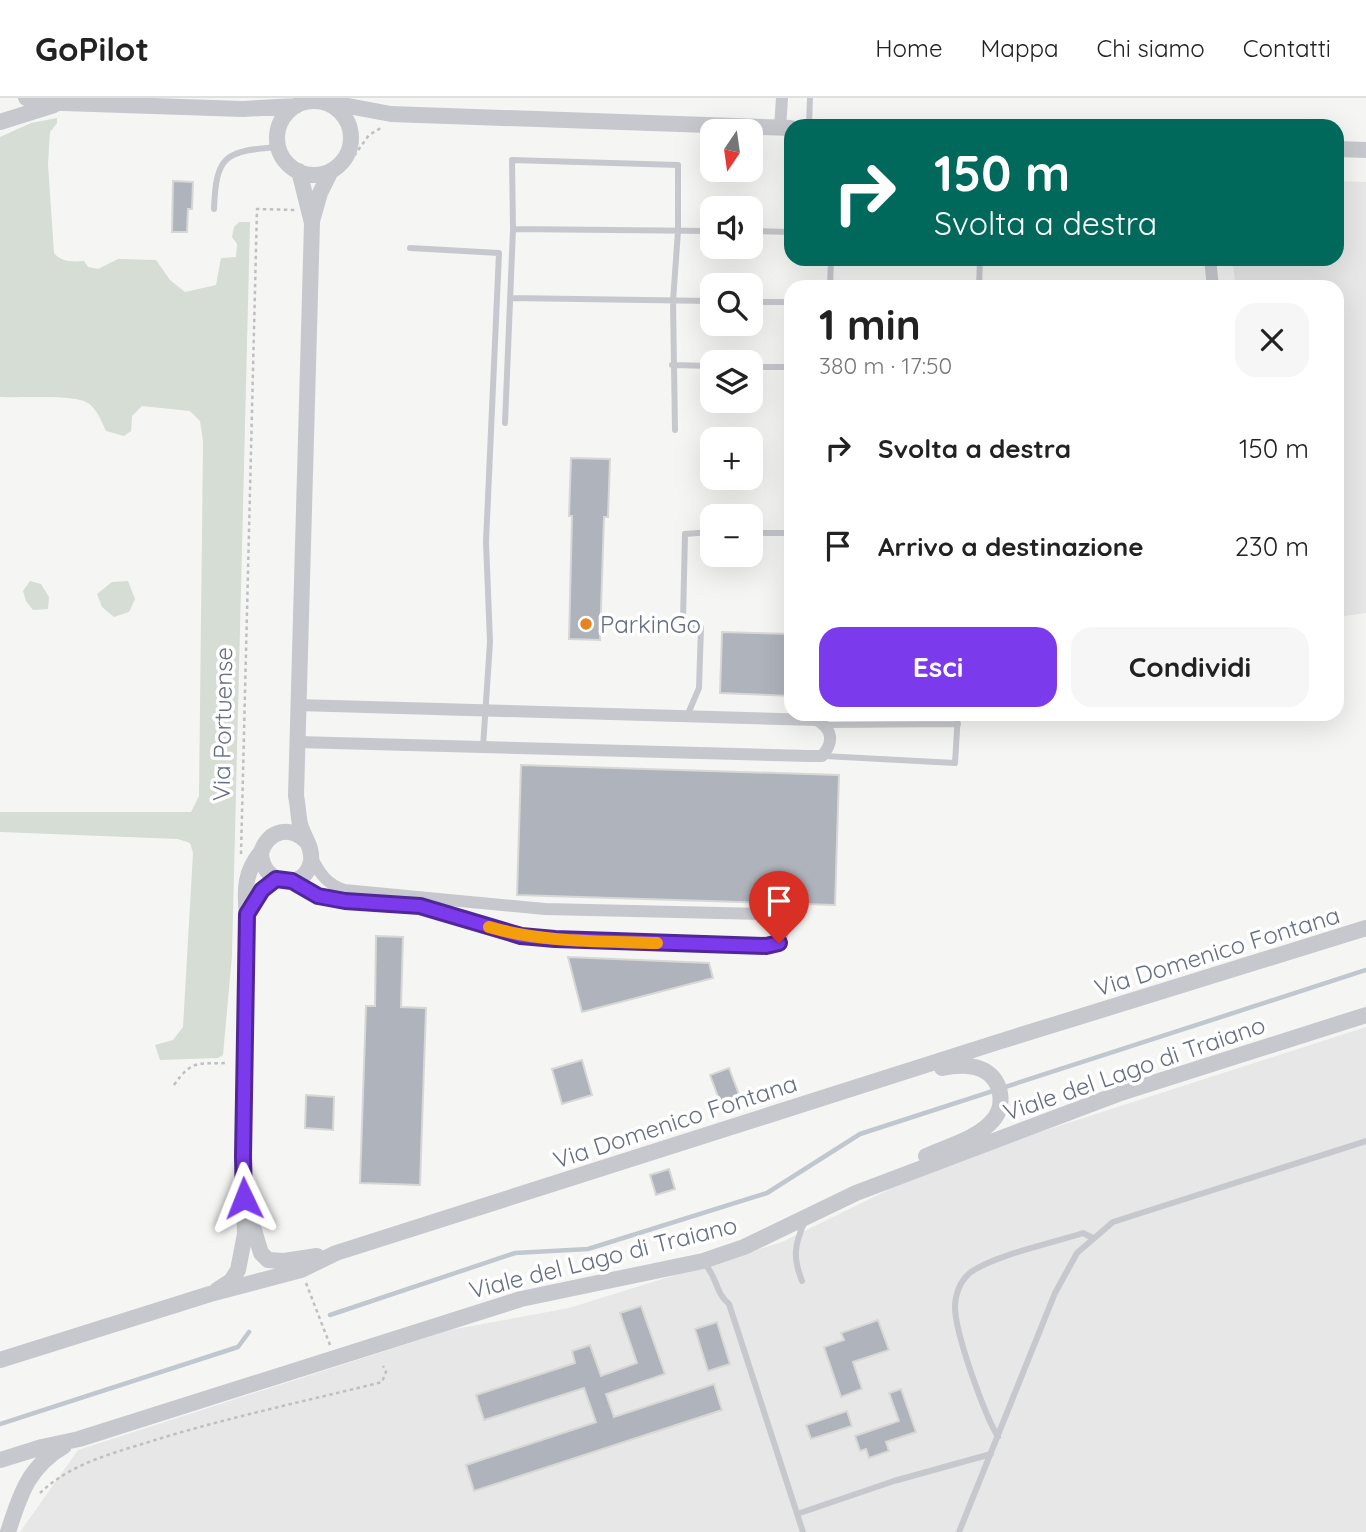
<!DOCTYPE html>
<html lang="it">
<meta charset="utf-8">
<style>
:root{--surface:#fff;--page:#f6f6f6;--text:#222;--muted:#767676;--line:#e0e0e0;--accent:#7c3aed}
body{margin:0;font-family:Quicksand,sans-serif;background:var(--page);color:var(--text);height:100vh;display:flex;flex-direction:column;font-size:26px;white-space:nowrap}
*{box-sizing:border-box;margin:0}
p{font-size:23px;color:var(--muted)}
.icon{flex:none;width:38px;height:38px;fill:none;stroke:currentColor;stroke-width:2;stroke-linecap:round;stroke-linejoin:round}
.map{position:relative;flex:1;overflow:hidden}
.drawer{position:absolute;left:784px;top:182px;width:560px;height:441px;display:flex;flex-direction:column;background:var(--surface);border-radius:21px;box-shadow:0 7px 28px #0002}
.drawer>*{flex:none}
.guide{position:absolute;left:784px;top:21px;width:560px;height:147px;border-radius:21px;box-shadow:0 7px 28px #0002;background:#00695c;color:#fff;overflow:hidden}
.needle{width:46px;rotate:193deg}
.controls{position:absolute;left:700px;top:21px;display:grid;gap:14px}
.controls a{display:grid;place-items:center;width:63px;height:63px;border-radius:14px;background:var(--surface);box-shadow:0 7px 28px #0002;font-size:35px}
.pin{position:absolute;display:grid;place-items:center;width:60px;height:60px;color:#fff;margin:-72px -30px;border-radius:50% 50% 50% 0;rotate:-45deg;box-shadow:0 0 7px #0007}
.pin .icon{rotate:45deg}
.me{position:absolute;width:77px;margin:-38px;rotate:358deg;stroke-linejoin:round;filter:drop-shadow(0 0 5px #0008)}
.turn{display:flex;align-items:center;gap:24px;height:147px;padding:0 35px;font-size:32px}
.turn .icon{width:91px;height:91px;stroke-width:2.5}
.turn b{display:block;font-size:49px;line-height:60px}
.round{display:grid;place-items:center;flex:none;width:74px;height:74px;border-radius:21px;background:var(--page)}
.overview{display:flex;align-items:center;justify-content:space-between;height:119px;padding:0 35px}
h1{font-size:42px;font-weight:800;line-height:52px}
.primary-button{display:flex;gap:14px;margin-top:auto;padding:14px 35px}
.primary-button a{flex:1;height:80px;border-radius:21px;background:var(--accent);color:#fff;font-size:28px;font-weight:800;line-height:80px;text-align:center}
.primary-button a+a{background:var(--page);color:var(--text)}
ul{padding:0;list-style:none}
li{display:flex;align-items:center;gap:21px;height:98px;padding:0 35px}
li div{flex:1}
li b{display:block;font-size:26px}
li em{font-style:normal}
header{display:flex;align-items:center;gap:42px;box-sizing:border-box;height:98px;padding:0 35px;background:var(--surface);border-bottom:2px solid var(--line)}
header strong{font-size:33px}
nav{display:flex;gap:38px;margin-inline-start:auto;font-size:24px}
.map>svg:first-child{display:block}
</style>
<header>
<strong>GoPilot</strong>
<nav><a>Home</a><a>Mappa</a><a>Chi siamo</a><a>Contatti</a></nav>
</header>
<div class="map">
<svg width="1366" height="1434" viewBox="0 0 1366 1434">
<rect width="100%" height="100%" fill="#f5f6f3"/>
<path fill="#e6e7e6" d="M 1337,83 L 1366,84 L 1366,515 L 1337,519 L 1337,189 L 1236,189 L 1232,161 L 1337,161 Z
M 1366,929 L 1366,1434 L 20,1434 L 78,1352 L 450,1232 L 569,1210 L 782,1144 L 941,1066 Z"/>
<path fill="#d5ddd4" d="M 57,20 L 57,25 L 50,34 L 48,66 L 54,155 C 61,164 73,164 84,163 L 88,169 L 98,171 L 118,161 L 156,162 L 170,182 L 185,194 L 216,187 L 221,160 L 236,159 L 237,146 L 232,139 L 234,129 L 239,124 L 250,124 L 232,857 L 223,957 L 218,960 L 160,962 L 155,947 L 173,942 L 183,929 L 193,755 L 190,745 L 178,741 L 0,734 L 0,714 L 191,714 L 199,698 L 203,343 L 200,323 L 190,313 L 142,308 L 132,318 L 131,333 L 124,338 L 106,333 C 102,324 97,311 88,305 C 75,296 19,300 0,299 L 0,39 L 31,25 Z
M 30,483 L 41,486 L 49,499 L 48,511 L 33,512 L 26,503 L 23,493 Z
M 128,483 L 135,501 L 129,514 L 114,519 L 102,509 L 97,496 L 112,484 Z"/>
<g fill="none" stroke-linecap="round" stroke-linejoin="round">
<path stroke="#c1c7cf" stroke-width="4.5" d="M 330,1217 L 515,1155 L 588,1151 L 767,1095 L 860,1036 L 1366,872
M 0,1326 L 238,1249 L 249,1234"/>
</g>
<path fill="#afb3bb" stroke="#d7d8d5" stroke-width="2" d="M 173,83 L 193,84 L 192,111 L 188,111 L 187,134 L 172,134 Z
M 571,360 L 610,361 L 608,419 L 604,419 L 600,542 L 569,541 L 572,418 L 569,418 Z
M 722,534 L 791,536 L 791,598 L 720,595 Z
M 521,667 L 839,677 L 835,807 L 517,797 Z
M 376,838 L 403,839 L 401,909 L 426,910 L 420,1087 L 360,1085 L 366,908 L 375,908 Z
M 568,859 L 709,865 L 713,880 L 582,914 Z
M 582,962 L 592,997 L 562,1006 L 552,971 Z
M 729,970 L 741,1002 L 722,1009 L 710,977 Z
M 306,997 L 334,999 L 333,1032 L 305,1030 Z
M 669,1071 L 675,1091 L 656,1097 L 650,1077 Z
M 641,1208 L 665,1276 L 606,1296 L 614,1319 L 714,1286 L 722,1312 L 474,1393 L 466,1367 L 596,1324 L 584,1290 L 484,1322 L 476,1297 L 575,1265 L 572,1253 L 590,1247 L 601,1278 L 637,1265 L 620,1215 Z
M 878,1222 L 889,1252 L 853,1264 L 862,1291 L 841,1299 L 824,1249 L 844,1242 L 841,1235 Z
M 717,1224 L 730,1266 L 708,1273 L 695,1231 Z
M 901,1291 L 916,1334 L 886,1344 L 889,1353 L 869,1360 L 866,1351 L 860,1353 L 855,1338 L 899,1323 L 889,1295 Z
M 847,1313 L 852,1328 L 811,1341 L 806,1327 Z"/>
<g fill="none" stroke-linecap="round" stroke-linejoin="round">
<path stroke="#bebfc2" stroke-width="2.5" stroke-dasharray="3.5 3.5" stroke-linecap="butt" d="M 346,69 L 369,37 L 381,30
M 241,756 L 257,111 L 295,112
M 174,987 C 192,961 199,966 228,965
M 306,1185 L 330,1247
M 40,1395 C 71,1365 114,1355 155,1342 C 230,1319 306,1303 382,1284 L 386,1274 L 383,1268"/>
<path stroke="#c7c8cd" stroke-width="6" d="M 809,28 L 810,0
M 214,111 C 216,57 225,53 278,49
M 513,131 L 512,62 L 678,67 L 678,133 L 673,203 L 675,332
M 751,133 L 791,134
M 410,150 L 499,155 L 486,444 L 490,544 L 483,649
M 830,189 L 831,161
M 979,189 L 980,161
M 510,200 L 712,203
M 751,204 L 791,204
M 672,267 L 712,268
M 751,269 L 791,269
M 505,325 L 513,131 L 712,133
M 751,435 L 791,435
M 687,618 L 699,590 L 701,529 L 683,526 L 683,522 L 685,436 L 712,434
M 827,627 L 958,626
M 824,658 L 955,665 L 958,616
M 705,1166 C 718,1181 715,1194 729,1206 L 803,1434
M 802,1183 C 793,1160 794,1148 804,1125
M 998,1339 C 984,1315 954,1233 955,1207 C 956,1194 961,1182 971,1174 C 995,1157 1053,1145 1083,1135 L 1093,1140
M 797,1416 L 894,1383 L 991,1356
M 959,1434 L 1055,1195 L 1077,1155 L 1113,1124 L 1366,1043"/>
<path stroke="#c7c8cd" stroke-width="12" d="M 780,29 L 782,0
M 1210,161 L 1213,189
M 297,644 L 809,658 L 822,658 C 834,644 833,632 817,622 L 298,607
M 292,783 C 334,813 376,798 423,809 C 469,820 507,836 555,841 L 766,848 L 779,845 L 783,834 L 781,822 L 767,816 L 545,811 L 344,792 C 327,786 320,776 312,760"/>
<path stroke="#c7c8cd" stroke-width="16" d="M 26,0 L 63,5 L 243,11 L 296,8
M277 40a37 37 0 1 1 74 0a37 37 0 1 1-74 0Z
M 326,4 L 391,16 L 791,30
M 0,24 L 54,7
M 1337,51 L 1366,52
M 299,73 L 312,125 L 296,698 C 298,707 298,717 300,726 C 303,738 313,749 311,763 C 306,794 261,788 261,754 C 269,732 290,727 307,744
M 312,123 L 320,95 L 331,73
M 247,816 L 262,792 L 276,781
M 926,1058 C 948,1048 978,1041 994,1021 C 1005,1007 1002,983 985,973 C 973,966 955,967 942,970
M 250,1119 L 261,1155 L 268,1162 L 284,1163 L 317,1158
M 217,1192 L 231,1183 L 238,1172 L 245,1136 L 243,1059 L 247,816 C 244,792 245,773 261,754
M 0,1262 L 210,1196 L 301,1172 L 336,1155 L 995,945 L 1366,830
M 0,1362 L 42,1349 L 79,1341 L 521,1201 L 703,1163 L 744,1149 L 856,1095 L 1118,996 L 1366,917
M 8,1434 C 20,1397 28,1369 64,1348"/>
</g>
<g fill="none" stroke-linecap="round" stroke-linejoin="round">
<defs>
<path id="route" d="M 244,1100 L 243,1059 L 247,816 L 262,792 L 276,781 L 292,783 L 318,798 L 345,803 L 420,808 L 521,838 L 555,841 L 766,848 L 779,845"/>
</defs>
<use href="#route" stroke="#51269a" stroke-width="18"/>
<use href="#route" stroke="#7c3aed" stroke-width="12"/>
<path stroke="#f59e0b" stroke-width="12" d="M 489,829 C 544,845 600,843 657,845"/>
</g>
<circle fill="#e68423" stroke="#fff" stroke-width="2.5" cx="586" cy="526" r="7"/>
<g text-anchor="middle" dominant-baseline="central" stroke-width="7" stroke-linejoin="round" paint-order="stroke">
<g font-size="24" fill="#656e84" stroke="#fff" text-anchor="start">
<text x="600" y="526">ParkinGo</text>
</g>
<g font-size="24" fill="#656e84" stroke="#fff">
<text transform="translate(222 626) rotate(-89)">Via Portuense</text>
<text transform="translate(1217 853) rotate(-17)">Via Domenico Fontana</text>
<text transform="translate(1134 970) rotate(-19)">Viale del Lago di Traiano</text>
<text transform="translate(675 1023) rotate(-18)">Via Domenico Fontana</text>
<text transform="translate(603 1159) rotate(-14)">Viale del Lago di Traiano</text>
</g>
</g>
</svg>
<div class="controls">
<a><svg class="needle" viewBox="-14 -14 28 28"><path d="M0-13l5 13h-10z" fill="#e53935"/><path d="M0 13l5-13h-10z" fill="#767676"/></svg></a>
<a><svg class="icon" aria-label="sound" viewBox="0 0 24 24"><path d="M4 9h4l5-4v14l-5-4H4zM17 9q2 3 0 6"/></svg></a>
<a><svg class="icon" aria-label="search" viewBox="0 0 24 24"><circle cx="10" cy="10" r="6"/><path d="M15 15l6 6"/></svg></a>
<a><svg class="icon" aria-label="layers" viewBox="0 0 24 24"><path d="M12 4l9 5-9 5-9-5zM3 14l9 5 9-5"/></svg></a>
<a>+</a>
<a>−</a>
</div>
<div class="pin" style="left:779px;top:845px;background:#d93025"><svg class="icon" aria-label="arrive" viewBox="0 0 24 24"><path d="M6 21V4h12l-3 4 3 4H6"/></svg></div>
<svg class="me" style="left:244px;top:1100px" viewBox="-20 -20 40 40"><path d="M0-17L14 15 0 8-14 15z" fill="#7c3aed" stroke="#fff" stroke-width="4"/></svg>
<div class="guide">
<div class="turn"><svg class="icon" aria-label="right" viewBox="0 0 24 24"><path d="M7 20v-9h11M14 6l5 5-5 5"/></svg><div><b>150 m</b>Svolta a destra</div></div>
</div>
<section class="drawer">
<div class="overview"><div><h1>1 min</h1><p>380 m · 17:50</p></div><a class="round"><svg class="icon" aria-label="close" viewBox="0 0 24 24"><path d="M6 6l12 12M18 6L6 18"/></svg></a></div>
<ul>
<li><svg class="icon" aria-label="right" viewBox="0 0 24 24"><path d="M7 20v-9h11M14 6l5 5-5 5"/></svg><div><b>Svolta a destra</b></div><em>150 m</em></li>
<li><svg class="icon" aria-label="arrive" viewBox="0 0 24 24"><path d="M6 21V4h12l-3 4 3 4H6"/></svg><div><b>Arrivo a destinazione</b></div><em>230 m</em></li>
</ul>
<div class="primary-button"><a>Esci</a><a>Condividi</a></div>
</section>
</div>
